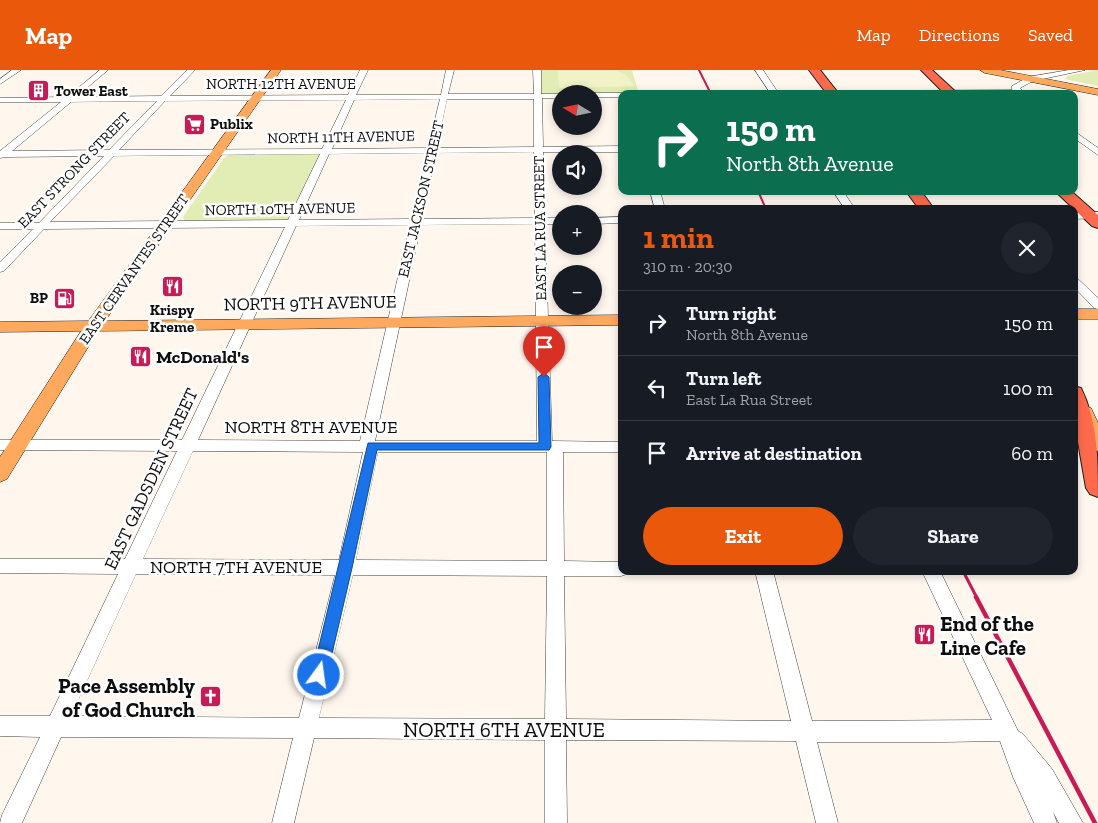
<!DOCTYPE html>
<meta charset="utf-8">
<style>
:root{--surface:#171b24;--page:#20242c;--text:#f1f3f6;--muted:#9ea1a6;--line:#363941;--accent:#ea580c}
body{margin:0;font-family:"Zilla Slab",serif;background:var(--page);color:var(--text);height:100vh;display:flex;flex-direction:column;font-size:19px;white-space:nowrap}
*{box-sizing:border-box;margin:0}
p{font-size:16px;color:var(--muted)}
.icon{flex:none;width:28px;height:28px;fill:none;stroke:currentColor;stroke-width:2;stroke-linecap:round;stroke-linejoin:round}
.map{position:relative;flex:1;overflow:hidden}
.drawer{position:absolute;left:618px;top:135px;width:460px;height:370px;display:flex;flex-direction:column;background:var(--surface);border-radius:10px;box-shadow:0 2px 8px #0003}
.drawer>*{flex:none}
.hud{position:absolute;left:618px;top:20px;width:460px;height:105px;border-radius:10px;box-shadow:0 2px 8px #0003;background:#0b6e4f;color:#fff;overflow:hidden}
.needle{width:32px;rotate:280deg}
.buttons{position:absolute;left:552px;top:15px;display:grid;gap:10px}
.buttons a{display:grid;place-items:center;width:50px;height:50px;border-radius:50%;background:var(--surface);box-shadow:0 2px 8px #0003;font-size:25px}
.pin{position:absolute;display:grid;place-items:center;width:42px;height:42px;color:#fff;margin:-51px -21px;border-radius:50% 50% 50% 0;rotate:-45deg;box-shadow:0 0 5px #0007}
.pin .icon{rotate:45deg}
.me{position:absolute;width:55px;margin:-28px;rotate:14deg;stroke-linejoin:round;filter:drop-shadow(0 0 4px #0008)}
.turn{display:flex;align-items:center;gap:18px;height:105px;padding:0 25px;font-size:22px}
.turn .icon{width:65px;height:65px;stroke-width:2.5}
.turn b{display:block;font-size:35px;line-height:42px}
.round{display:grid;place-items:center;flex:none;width:52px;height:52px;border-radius:26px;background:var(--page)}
.overview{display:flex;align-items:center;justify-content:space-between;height:85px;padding:0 25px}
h1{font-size:30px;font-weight:800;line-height:38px;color:var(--accent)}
.primary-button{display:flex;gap:10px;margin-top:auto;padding:10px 25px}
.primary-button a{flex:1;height:58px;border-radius:30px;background:var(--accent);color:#fff;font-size:20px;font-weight:800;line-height:58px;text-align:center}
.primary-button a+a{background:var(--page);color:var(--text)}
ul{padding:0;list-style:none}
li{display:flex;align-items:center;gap:15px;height:65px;padding:0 25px;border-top:1px solid var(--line)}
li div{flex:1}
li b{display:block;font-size:19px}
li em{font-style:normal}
header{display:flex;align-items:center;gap:30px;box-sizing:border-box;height:70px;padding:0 25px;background:var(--accent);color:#fff}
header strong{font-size:24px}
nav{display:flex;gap:28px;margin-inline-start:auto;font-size:18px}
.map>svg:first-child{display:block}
</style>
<header>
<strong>Map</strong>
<nav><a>Map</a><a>Directions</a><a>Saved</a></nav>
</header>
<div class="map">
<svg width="1098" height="753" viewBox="0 0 1098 753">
<rect width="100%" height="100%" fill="#fff7ee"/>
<path fill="#e2edb5" d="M 539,0 L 632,0 L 639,24 L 541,24 Z
M 1098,0 L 1098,16 L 1065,9 L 1067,6 Z
M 320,83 L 288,151 L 185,152 L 183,147 L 224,88 L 229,85 Z"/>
<path fill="#f1f3c7" d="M 558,0 L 615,0 L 626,5 L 635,16 L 559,18 Z"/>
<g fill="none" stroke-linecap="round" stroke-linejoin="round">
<defs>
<path id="minor" d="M 12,0 L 21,0 L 0,14 L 0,9 Z
M 100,0 L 108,0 L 76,27 L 161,26 L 187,0 L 195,0 L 170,26 L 348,25 L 360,0 L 368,0 L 356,25 L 441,25 L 446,0 L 454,0 L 448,24 L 534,24 L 533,0 L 541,0 L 541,24 L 561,24 L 561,28 L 542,28 L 543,77 L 621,76 L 621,82 L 543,82 L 545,148 L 561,148 L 561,154 L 545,154 L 552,371 L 621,372 L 621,382 L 563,382 L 564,491 L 621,492 L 621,501 L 629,501 L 627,504 L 621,506 L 564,506 L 566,649 L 791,651 L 755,501 L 773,501 L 812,651 L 992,650 L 922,501 L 940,501 L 1018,661 L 1023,664 L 1052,699 L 1083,753 L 1059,753 L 1053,742 L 1057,753 L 1034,753 L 1013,707 L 1000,671 L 943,672 L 817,672 L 838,753 L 816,753 L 796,671 L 566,670 L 567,753 L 545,753 L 545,670 L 314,668 L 294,753 L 272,753 L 293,668 L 61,667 L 22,753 L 0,753 L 2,745 L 40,667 L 0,666 L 0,646 L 50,646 L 118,504 L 0,503 L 0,489 L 125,489 L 177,381 L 0,380 L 0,370 L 182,370 L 285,157 L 44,159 L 4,201 L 0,202 L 0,192 L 33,159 L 0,159 L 0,153 L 39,153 L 104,86 L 6,87 L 0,88 L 0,81 L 61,32 L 0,32 L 0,28 L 67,27 ZM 440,29 L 428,78 L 332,79 L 354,30 ZM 447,29 L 534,29 L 534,77 L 437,78 ZM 346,30 L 322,79 L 119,80 L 165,31 ZM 157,31 L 109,80 L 12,81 L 71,32 ZM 534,82 L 535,148 L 422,149 L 436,83 ZM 427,83 L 412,149 L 299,150 L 329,84 ZM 320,84 L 288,150 L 50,152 L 114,86 ZM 535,154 L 537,371 L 375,371 L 421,155 ZM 410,155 L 360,371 L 198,370 L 296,156 ZM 193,381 L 363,382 L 339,490 L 143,489 ZM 378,382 L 547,382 L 547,491 L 356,490 ZM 136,504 L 335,505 L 299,648 L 71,646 ZM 353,505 L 547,506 L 545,649 L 319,648 Z
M 755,0 L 763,0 L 779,24 L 771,24 Z
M 1069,0 L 1085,0 L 1033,11 L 1020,18 L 1025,24 L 829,23 L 833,21 L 1012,20 L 1012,16 L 1028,7 Z
M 594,23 L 621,23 L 624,24 L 621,24 L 621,27 L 594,27 L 594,24 L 591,24 Z
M 1074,61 L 1098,78 L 1098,85 L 1074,68 Z
M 650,121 L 660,121 L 665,139 L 655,139 Z
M 833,121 L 843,121 L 855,139 L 845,139 Z
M 1098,142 L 1098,148 L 1074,149 L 1074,143 Z
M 621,147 L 621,153 L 594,154 L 594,148 Z
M 1074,208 L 1078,209 L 1098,228 L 1098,239 L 1094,238 L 1074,217 Z"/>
<path id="major" d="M 271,0 L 281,0 L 105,251 L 621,245 L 621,255 L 98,261 L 7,409 L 0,412 L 0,387 L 81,261 L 0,262 L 0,252 L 88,251 Z
M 980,0 L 1000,0 L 1098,19 L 1098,25 L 985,3 Z
M 1074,239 L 1098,239 L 1098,249 L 1074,249 Z
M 1084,336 L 1091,338 L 1098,353 L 1098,381 L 1091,379 L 1074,343 L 1077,338 Z"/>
<path id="highway" d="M 809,0 L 820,0 L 839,24 L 827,24 Z
M 921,0 L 932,0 L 958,24 L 945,24 Z
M 906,121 L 921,121 L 934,139 L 919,139 Z
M 1055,121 L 1071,121 L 1098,145 L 1098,158 L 1092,156 Z
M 1074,316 L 1081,318 C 1098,353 1098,388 1098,427 L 1090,424 L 1086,418 L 1074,349 Z"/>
</defs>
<use href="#minor" stroke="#414141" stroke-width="1"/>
<use href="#major" stroke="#1f1f1f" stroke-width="1"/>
<use href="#highway" stroke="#1f1f1f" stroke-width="2"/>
<use href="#minor" fill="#fff" fill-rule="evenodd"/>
<use href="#major" fill="#ffa95e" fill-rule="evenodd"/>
<use href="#highway" fill="#ff6a4d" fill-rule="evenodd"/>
<path stroke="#c81b55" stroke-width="2" d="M 699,0 L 711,24
M 758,121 L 766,139"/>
<path stroke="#c81b55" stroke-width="3" d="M 963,501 L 977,528"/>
<path stroke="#c81b55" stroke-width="4.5" d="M 976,527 L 1095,753"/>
</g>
<path fill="#1a73e8" stroke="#114b97" d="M 544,303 L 549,307 L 551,377 L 549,380 L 377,380 L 352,498 L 327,605 L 324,610 L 319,612 L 314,610 L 312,605 L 368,373 L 539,373 L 538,307 Z"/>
<defs>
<symbol id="building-square" viewBox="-11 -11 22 22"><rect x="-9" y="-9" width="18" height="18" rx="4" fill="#c81b55" stroke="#fff"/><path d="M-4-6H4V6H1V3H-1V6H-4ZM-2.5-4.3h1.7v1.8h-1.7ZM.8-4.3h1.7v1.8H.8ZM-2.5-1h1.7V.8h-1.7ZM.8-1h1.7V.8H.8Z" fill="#fff"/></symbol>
<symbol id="supermarket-square" viewBox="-11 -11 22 22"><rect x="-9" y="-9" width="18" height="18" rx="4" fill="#c81b55" stroke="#fff"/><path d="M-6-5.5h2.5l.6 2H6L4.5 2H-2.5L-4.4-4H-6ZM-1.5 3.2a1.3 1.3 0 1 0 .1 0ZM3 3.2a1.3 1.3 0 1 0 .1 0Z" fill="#fff"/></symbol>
<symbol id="restaurant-square" viewBox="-11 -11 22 22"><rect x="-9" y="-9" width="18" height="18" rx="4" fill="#c81b55" stroke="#fff"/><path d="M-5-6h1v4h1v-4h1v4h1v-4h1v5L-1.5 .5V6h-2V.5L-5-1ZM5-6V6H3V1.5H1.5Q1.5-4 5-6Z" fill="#fff"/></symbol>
<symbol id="fuel-square" viewBox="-11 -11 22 22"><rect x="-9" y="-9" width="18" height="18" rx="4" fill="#c81b55" stroke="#fff"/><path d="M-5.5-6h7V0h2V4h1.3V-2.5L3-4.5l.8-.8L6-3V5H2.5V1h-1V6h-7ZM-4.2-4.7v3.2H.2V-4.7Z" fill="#fff"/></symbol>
<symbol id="church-square" viewBox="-11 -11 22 22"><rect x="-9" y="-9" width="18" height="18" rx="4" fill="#c81b55" stroke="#fff"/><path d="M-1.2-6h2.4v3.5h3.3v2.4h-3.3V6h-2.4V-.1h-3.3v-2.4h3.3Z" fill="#fff"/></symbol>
</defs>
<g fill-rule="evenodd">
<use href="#building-square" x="26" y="8" width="25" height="25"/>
<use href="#supermarket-square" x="182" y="42" width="25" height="25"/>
<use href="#restaurant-square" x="160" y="204" width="25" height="25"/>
<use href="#fuel-square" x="52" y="216" width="25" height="25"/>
<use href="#restaurant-square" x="128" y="274" width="25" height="25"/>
<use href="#restaurant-square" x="912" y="552" width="25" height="25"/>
<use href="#church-square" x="198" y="614" width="25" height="25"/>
</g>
<g text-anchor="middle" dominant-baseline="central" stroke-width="5" stroke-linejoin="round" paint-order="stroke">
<g font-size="15" fill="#0e0e0e" stroke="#fff">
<text x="281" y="14">NORTH 12TH AVENUE</text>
<text transform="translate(341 67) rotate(-1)">NORTH 11TH AVENUE</text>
<text transform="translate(74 100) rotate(-46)">EAST STRONG STREET</text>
<text transform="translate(421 129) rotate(-77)">EAST JACKSON STREET</text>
<text transform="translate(280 139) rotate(-1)">NORTH 10TH AVENUE</text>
<text transform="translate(540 158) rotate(-91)">EAST LA RUA STREET</text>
<text transform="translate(134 199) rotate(-55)">EAST CERVANTES STREET</text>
</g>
<g font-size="15" font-weight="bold" fill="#0e0e0e" stroke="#fff" text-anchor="start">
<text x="54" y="21">Tower East</text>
<text x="210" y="54">Publix</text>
<text x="48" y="228" text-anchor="end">BP</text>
<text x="172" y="240" text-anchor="middle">Krispy<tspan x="172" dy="17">Kreme</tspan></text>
</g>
<g font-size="18" fill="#0e0e0e" stroke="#fff">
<text transform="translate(310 233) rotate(-1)">NORTH 9TH AVENUE</text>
<text x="311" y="357">NORTH 8TH AVENUE</text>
<text transform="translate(151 409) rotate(-65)">EAST GADSDEN STREET</text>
<text x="236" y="497">NORTH 7TH AVENUE</text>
</g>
<g font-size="18" font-weight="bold" fill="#0e0e0e" stroke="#fff" text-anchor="start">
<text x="156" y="287">McDonald's</text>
</g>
<g font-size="21" font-weight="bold" fill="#0e0e0e" stroke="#fff" text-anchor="start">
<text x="940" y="553">End of the<tspan x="940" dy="24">Line Cafe</tspan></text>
<text x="195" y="615" text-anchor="end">Pace Assembly<tspan x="195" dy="24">of God Church</tspan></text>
</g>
<g font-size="21" fill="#0e0e0e" stroke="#fff">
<text x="504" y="659">NORTH 6TH AVENUE</text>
</g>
</g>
</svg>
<div class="buttons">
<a><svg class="needle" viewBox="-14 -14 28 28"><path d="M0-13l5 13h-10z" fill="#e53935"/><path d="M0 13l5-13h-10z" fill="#9ea1a6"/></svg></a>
<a><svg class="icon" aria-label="sound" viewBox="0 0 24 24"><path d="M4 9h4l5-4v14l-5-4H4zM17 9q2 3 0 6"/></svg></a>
<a>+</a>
<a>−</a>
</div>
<div class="pin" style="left:544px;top:307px;background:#d93025"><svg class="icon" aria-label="arrive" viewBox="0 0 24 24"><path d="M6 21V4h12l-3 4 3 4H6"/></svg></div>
<svg class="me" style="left:319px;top:605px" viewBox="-20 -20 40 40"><circle r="17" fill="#1a73e8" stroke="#fff" stroke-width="3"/><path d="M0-11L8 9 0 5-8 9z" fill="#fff"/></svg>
<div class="hud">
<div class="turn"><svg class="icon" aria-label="right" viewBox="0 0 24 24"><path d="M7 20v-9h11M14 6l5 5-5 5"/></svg><div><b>150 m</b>North 8th Avenue</div></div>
</div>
<section class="drawer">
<div class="overview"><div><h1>1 min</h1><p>310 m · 20:30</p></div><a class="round"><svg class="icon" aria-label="close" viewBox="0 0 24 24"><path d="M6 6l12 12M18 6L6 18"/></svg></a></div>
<ul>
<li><svg class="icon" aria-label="right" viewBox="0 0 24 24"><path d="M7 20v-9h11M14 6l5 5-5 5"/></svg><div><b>Turn right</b><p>North 8th Avenue</p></div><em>150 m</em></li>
<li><svg class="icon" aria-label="left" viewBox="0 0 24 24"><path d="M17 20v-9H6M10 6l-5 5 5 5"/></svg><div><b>Turn left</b><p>East La Rua Street</p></div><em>100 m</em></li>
<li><svg class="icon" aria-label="arrive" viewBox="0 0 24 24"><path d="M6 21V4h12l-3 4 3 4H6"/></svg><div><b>Arrive at destination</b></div><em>60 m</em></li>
</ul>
<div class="primary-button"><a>Exit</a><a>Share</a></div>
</section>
</div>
